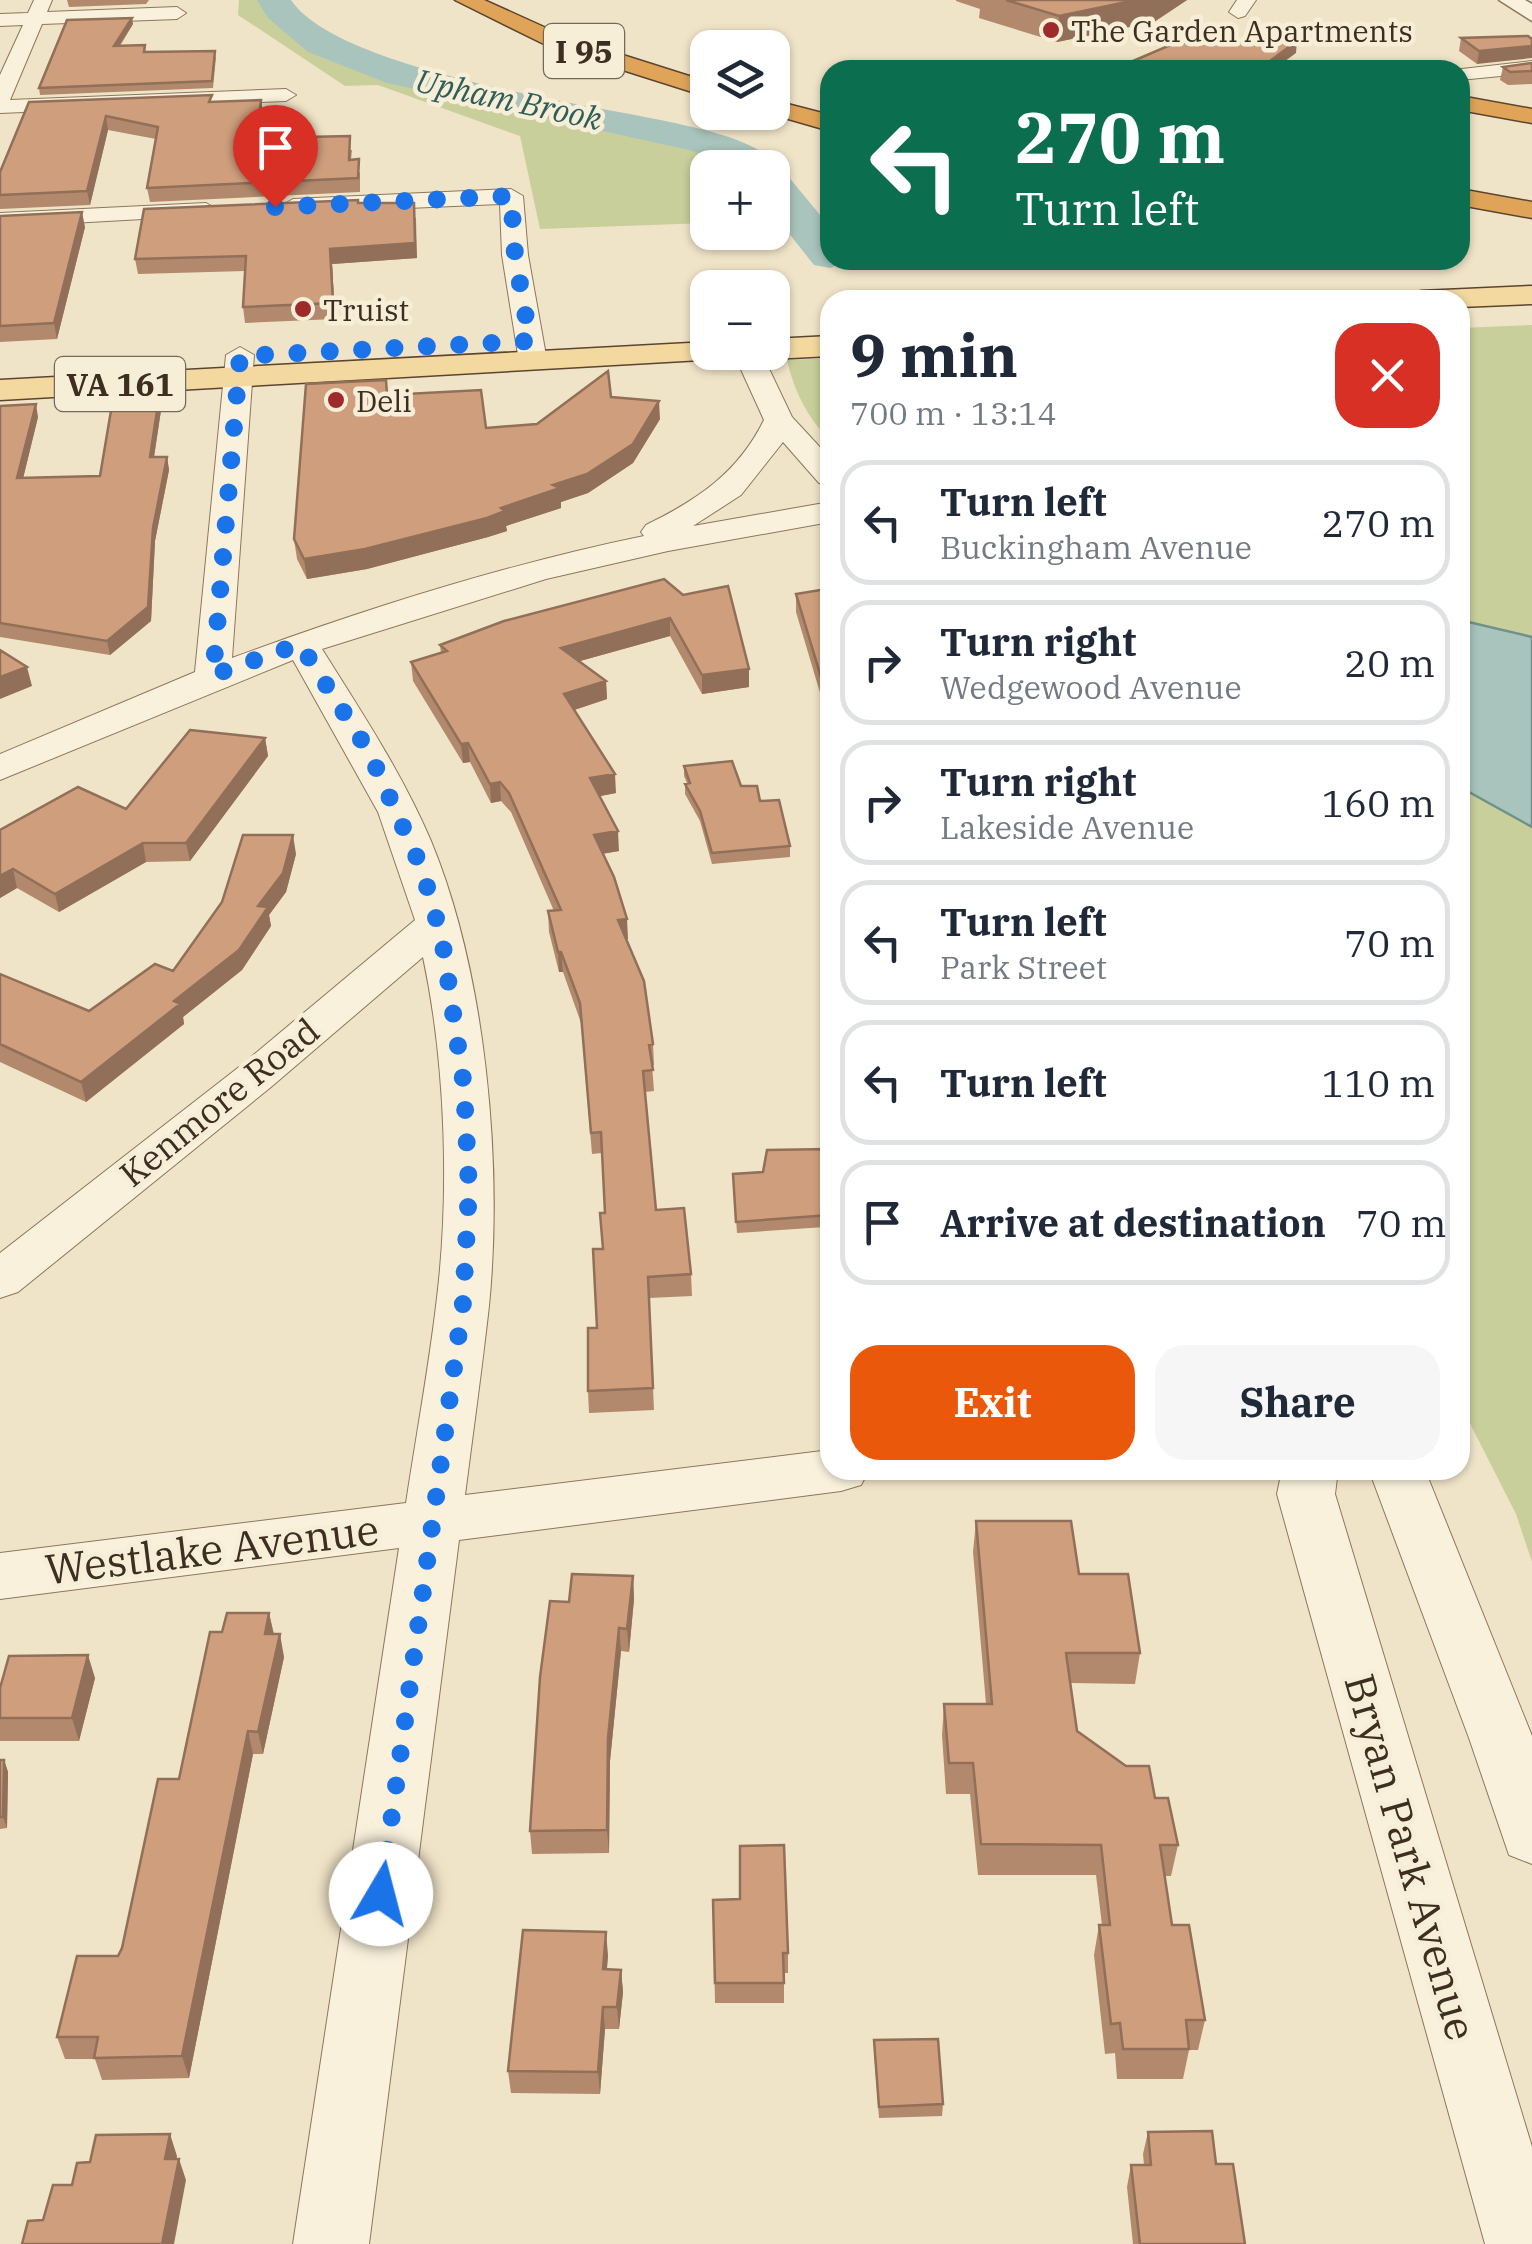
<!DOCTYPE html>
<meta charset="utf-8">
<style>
:root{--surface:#fff;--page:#f6f6f7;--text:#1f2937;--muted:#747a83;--line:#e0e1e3;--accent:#ea580c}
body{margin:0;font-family:"IBM Plex Serif",serif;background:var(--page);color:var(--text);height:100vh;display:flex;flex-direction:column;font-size:38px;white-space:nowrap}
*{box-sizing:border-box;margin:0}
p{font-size:32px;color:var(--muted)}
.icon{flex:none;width:55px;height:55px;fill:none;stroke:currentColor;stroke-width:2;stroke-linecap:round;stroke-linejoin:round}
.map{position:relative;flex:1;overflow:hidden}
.panel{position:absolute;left:820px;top:290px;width:650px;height:1190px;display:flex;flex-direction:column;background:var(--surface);border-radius:30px;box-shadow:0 2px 8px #0004}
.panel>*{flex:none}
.guide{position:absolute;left:820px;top:60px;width:650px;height:210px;border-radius:30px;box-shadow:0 2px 8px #0004;background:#0b6e4f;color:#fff;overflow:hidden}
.fabs{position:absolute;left:690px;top:30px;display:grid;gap:20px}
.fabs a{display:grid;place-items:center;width:100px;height:100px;border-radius:20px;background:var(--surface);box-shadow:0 2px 8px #0004;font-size:50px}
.pin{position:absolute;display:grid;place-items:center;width:85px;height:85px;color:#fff;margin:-102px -42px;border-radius:50% 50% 50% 0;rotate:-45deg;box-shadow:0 0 10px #0007}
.pin .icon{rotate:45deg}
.me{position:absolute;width:110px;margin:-55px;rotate:8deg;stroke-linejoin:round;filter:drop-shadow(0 0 8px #0008)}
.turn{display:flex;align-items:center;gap:35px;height:210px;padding:0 30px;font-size:45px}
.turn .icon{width:130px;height:130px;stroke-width:2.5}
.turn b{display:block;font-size:70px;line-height:85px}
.round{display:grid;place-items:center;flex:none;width:105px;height:105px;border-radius:30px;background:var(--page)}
.summary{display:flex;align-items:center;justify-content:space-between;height:170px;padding:0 30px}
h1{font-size:60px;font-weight:800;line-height:75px}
.cta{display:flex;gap:20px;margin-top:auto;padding:20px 30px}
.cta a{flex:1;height:115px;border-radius:30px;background:var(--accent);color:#fff;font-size:40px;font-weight:800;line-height:115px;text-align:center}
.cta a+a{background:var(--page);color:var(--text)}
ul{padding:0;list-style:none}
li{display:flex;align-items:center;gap:30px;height:125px;margin:0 20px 15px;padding:0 10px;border:5px solid var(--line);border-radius:30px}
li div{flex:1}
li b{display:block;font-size:38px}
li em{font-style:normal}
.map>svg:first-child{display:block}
</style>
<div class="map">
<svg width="1532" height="2244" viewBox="0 0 1532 2244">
<rect width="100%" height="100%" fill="#f0e4c8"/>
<path fill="#c9cf9b" d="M 239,0 L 260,0 C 278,25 316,27 332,55 L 542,109 L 714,141 L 743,167 L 708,168 L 707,223 L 540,229 L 520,136 L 378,85 L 345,86 L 238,15 Z
M 1532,325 L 1532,1562 L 1516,1514 L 1460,1404 L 1460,328 Z
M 830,358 L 830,440 C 807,418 794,390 787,360 Z"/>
<path fill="#a9c4bc" stroke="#6f938a" stroke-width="2.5" d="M 1460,620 L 1532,637 L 1532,827 L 1460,787 Z"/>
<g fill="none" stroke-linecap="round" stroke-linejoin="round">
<path fill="#a9c4bc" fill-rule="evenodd" d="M 257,0 L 291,0 C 337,69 584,104 670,122 C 701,129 762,141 780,168 L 777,173 L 787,175 L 830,227 L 830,260 L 849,260 L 830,268 L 814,265 L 772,212 L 772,168 L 727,168 L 693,151 L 387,83 L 308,52 L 268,18 Z"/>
<defs>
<path id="minor" d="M 34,0 L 52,0 L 47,12 L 177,7 L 186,13 L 177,19 L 42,24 L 10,100 L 286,89 L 296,95 L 286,101 L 0,113 L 0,75 L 23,25 L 0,26 L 0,14 L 28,13 Z
M 1237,0 L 1256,0 L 1245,16 L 1238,18 L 1229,12 Z
M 1532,61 L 1532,73 L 1460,80 L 1460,70 L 1453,70 Z
M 511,189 L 523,196 L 528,255 L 547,361 L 533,369 L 519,361 L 502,255 L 500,204 L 293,213 L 281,206 L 293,199 Z
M 206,203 L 218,210 L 214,215 L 0,227 L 0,213 Z
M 240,347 L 254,355 L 232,658 C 365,609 503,565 644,536 L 641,532 L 646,525 C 697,500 738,473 764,420 L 733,352 L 761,352 L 792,417 L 830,458 L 830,485 L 819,483 L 783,442 L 741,495 L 693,526 L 830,502 L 830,522 L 668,551 L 546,579 L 322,649 C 361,711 402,773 431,841 C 486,974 503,1163 489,1306 C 482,1369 473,1432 465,1495 L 830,1450 L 830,1470 L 869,1470 L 861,1485 L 841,1491 L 459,1540 L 369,2244 L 293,2244 L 399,1548 L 0,1599 L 0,1553 L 406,1503 C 416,1437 428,1372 436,1306 C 450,1197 446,1065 423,957 L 271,1087 L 18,1292 L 0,1298 L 0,1253 L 239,1067 L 415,920 L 378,812 L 293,660 L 0,780 L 0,754 L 195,672 L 226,355 Z
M 1282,1470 L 1338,1470 L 1335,1494 L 1532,2147 L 1532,2244 L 1485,2244 L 1277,1494 Z
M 1369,1470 L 1425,1470 L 1532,1736 L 1532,1864 L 1509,1855 L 1469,1738 Z"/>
<path id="tertiary" d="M 1499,0 L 1525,0 L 1532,4 L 1532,21 Z"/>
<path id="primary" d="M 1532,286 L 1532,304 L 1460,307 L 1460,300 L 1406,300 L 1410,294 L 1421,291 Z
M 830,336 L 830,356 L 772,359 L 758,352 L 772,352 L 772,339 Z
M 708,342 L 708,352 L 724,352 L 719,359 L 0,400 L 0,380 Z"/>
<path id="motorway" d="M 455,0 L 484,0 L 566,37 L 708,82 L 708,97 L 550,47 Z
M 1460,96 L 1532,109 L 1532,123 L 1460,110 Z
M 772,100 L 830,115 L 830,131 L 764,112 L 772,112 Z
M 1460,189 L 1532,202 L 1532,218 L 1460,205 Z"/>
</defs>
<use href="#minor" stroke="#8d765c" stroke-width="2"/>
<use href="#tertiary" stroke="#8d765c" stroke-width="3"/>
<use href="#primary" stroke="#5b4430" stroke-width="3"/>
<use href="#motorway" stroke="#5b4430" stroke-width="3"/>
<use href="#minor" fill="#faf1dc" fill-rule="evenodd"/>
<use href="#tertiary" fill="#faf1dc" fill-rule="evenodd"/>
<use href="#primary" fill="#f3d9a0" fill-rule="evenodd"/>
<use href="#motorway" fill="#e0a458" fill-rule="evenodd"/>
</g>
<path fill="#b2896c" d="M 67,0 L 149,0 L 146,4 L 69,7 Z
M 956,0 L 1187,0 L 1154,22 L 1057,42 L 979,18 L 980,9 L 956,1 Z
M 133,24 L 120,46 L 146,52 L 216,57 L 213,88 L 40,95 L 39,88 Z
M 1528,36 L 1477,64 L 1459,51 L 1461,38 Z
M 1532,63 L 1532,84 L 1508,85 L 1500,80 L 1503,67 Z
M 261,100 L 263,113 L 260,138 L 352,150 L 351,160 L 360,173 L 360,192 L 150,202 L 147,188 L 156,139 L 108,130 L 90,205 L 0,209 L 0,172 L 29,102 L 213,102 Z
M 358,203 L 416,218 L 417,258 L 332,264 L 335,319 L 245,323 L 243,307 L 245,271 L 138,274 L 135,259 Z
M 0,216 L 85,227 L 57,339 L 0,342 Z
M 386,380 L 388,395 L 486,428 L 537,424 L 611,397 L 660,419 L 633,463 L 588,493 L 561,502 L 561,508 L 506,526 L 507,531 L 488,537 L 367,569 L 307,579 L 297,559 L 294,539 Z
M 161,384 L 163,397 L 154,457 L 167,457 L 169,470 L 155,541 L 151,621 L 110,655 L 0,637 L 0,406 L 38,417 L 23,478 L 100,476 Z
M 664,579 L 749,687 L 702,694 L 670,636 L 580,661 L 606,681 L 607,699 L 574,710 L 616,793 L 599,796 L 619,851 L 602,854 L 628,939 L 626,939 L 653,1044 L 654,1065 L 652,1065 L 654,1091 L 645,1092 L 656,1210 L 691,1274 L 692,1296 L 649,1298 L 654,1410 L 589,1413 L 588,1391 L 597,1328 L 605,1213 L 602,1153 L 592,1154 L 581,1023 L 563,972 L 559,972 L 549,932 L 548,911 L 554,911 L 511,812 L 501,801 L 491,803 L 470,762 L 463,763 L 413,681 L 411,662 L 441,653 L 440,645 Z
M 830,593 L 830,696 L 829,694 L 821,696 L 796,612 L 796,594 Z
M 265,738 L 268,756 L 190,861 L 146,862 L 59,912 L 17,888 L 0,898 L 0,830 L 126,809 Z
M 684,766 L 741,786 L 760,801 L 790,846 L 790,857 L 712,864 L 700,821 L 685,794 L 685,784 L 687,783 L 684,776 Z
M 296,854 L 286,892 L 269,915 L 271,926 L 242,970 L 183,1017 L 184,1024 L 86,1102 L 0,1062 L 0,974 L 89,1011 L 173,971 Z
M 830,1149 L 830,1284 L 825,1227 L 737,1233 L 733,1174 L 763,1172 Z
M 976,1521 L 1079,1574 L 1140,1653 L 1135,1684 L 1070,1683 L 1077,1731 L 1155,1798 L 1178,1845 L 1171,1876 L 1164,1876 L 1172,1925 L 1205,2020 L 1198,2050 L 1189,2050 L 1183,2079 L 1117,2079 L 1115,2053 L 1105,2054 L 1094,1955 L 1099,1925 L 1102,1925 L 1096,1875 L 978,1875 L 970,1794 L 946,1794 L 942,1735 L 944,1704 L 986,1704 L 973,1552 Z
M 633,1576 L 634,1599 L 629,1652 L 621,1651 L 610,1761 L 609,1853 L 532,1854 L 530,1831 L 569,1602 Z
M 269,1613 L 274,1634 L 284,1657 L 263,1754 L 253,1754 L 189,2078 L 102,2080 L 95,2059 L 65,2059 L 57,2037 L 118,1956 L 179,1779 L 222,1632 Z
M 95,1678 L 79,1741 L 0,1741 L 0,1688 Z
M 0,1760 L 4,1760 L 8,1772 L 7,1828 L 0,1829 Z
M 713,1900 L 788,1953 L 788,1973 L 784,1973 L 784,2003 L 715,2003 Z
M 608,1955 L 607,1969 L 621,1970 L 623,1992 L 619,2029 L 605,2029 L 600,2094 L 511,2093 L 508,2071 Z
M 874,2040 L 943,2104 L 942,2116 L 879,2118 L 874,2051 Z
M 1148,2132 L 1216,2164 L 1245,2244 L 1133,2244 L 1127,2187 L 1131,2165 L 1144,2165 L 1143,2154 Z"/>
<path fill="#916f58" d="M 1136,0 L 1187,0 L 1154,22 L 1057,42 L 1059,16 Z
M 132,18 L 133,24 L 115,52 L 114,46 Z
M 1297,41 L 1296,53 L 1273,70 L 1258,70 Z
M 1532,46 L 1532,58 L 1477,64 L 1479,51 Z
M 261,100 L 263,113 L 258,151 L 257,138 Z
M 106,116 L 108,130 L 90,205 L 87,191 Z
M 414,203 L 417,258 L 332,264 L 335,319 L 330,249 Z
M 82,212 L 85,227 L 57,339 L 54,323 Z
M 161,384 L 163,397 L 152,470 L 150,457 Z
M 659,401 L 660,419 L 633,463 L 588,493 L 561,502 L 561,508 L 506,526 L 507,531 L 488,537 L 367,569 L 307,579 L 304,559 L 501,508 L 553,485 Z
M 36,404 L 38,417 L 20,491 L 17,478 Z
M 167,457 L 169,470 L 155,541 L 151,621 L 110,655 L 107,641 L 153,528 Z
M 670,618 L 670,636 L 562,666 L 561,648 Z
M 27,667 L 32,686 L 0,699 L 0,677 Z
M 749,669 L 749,687 L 702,694 L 702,675 Z
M 829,676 L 829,694 L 821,696 L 821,677 Z
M 606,681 L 607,699 L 565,713 L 564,694 Z
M 265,738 L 268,756 L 190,861 L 186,843 Z
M 468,743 L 470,762 L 463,763 L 461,744 Z
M 615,774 L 616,793 L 591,798 L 590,778 Z
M 500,782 L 501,801 L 491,803 L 490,784 Z
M 618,831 L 619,851 L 595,855 L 594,835 Z
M 293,835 L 296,854 L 286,892 L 269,915 L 271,926 L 242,970 L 183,1017 L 184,1024 L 86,1102 L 81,1082 L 174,1001 L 258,906 Z
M 143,843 L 146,862 L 59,912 L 55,894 Z
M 13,869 L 17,888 L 0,898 L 0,876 Z
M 627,919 L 628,939 L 619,940 L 618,920 Z
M 558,952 L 561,952 L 563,972 L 559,972 Z
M 633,1576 L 634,1599 L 629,1652 L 627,1629 Z
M 269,1613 L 274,1636 L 265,1634 Z
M 619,1628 L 621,1651 L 610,1761 L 609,1853 L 607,1830 L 608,1738 Z
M 280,1634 L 284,1657 L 263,1754 L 258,1732 Z
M 88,1655 L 95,1678 L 79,1741 L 72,1718 Z
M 248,1731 L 253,1754 L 189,2078 L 182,2056 Z
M 4,1760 L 8,1772 L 7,1828 L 3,1817 Z
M 606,1932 L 608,1955 L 605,1991 L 603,1969 Z
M 621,1970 L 623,1992 L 619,2029 L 617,2007 Z
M 603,2007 L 605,2029 L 600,2094 L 598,2072 Z
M 170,2134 L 177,2156 L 172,2180 L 165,2159 Z
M 179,2159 L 186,2180 L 174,2244 L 162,2244 Z"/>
<path fill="#cf9f7d" stroke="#916f58" stroke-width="2.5" d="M 1006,0 L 1136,0 L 1059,16 Z
M 132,18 L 114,46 L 145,45 L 144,52 L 215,51 L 212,81 L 39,88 L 67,20 Z
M 1528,36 L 1532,39 L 1532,46 L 1479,51 L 1461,38 Z
M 1297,41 L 1258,70 L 1112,70 L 1175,43 Z
M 1532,63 L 1532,71 L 1510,72 L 1503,67 Z
M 212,95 L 209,102 L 261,100 L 257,138 L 350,136 L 349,160 L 359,159 L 358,178 L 147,188 L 158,127 L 106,116 L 87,191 L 0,195 L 0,172 L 29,102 Z
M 358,200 L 358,203 L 414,203 L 415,243 L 330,249 L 333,303 L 243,307 L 246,256 L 135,259 L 144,209 Z
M 82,212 L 54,323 L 0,326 L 0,216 Z
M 608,371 L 611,397 L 659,401 L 633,444 L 587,474 L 553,485 L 560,488 L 501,508 L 505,511 L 487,518 L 365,549 L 304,559 L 294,539 L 306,384 L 386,380 L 387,395 L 481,390 L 486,428 L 537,424 Z
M 161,384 L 150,457 L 167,457 L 153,528 L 148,607 L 107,641 L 0,623 L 0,406 L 36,404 L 17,478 L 100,476 L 115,387 Z
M 664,579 L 683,595 L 728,586 L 749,669 L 702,675 L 670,618 L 561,648 L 606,681 L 564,694 L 615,774 L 590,778 L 618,831 L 594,835 L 614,877 L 627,919 L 618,920 L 644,981 L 653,1044 L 649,1045 L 653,1070 L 643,1071 L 656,1210 L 684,1208 L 691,1274 L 648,1277 L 653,1388 L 588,1391 L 588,1328 L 597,1328 L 593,1249 L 603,1249 L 600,1213 L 605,1213 L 601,1132 L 591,1133 L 580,1003 L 561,952 L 558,952 L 548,911 L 561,910 L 509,793 L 500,782 L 490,784 L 468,743 L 461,744 L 411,662 L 447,651 L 440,645 L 504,621 Z
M 826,589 L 830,593 L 830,677 L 821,677 L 796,594 Z
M 0,650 L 27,667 L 0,677 Z
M 190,730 L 265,738 L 186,843 L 143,843 L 55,894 L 13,869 L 0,876 L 0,830 L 78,787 L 126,809 Z
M 732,761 L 741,786 L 757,786 L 760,801 L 779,800 L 790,846 L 712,853 L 700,811 L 685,784 L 690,783 L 684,766 Z
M 243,835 L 293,835 L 283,873 L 258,906 L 268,907 L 239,950 L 174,1001 L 180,1004 L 81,1082 L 0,1044 L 0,974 L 89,1011 L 155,964 L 173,971 L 222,902 Z
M 830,1149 L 830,1215 L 736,1222 L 733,1174 L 763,1172 L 767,1150 Z
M 825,1224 L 830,1224 L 830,1270 Z
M 976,1521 L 1071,1521 L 1079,1574 L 1128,1574 L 1140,1653 L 1066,1653 L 1077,1731 L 1126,1766 L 1149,1766 L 1155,1798 L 1168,1798 L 1178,1845 L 1160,1845 L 1172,1925 L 1189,1925 L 1205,2020 L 1186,2020 L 1189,2049 L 1123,2049 L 1120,2023 L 1111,2024 L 1099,1925 L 1110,1925 L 1101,1845 L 981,1844 L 973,1763 L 949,1763 L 944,1704 L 992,1704 Z
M 572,1574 L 633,1576 L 627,1629 L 619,1628 L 608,1738 L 607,1830 L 530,1831 L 540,1677 L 550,1601 L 569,1602 Z
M 227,1613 L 269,1613 L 265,1634 L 280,1634 L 258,1732 L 248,1731 L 182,2056 L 94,2058 L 98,2037 L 57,2037 L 77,1956 L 118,1956 L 122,1948 L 158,1779 L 179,1779 L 210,1632 L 222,1632 Z
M 88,1655 L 72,1718 L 0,1718 L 0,1688 L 9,1656 Z
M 0,1760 L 4,1760 L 3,1817 L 0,1817 Z
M 784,1845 L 788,1953 L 783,1953 L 784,1983 L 715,1983 L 713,1900 L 740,1899 L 740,1846 Z
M 523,1930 L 606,1932 L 603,1969 L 621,1970 L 617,2007 L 603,2007 L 598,2072 L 508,2071 Z
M 938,2039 L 943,2104 L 879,2107 L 874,2040 Z
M 1212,2131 L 1216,2164 L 1233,2164 L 1245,2244 L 1140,2244 L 1131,2165 L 1151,2165 L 1148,2132 Z
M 170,2134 L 165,2159 L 179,2159 L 162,2244 L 22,2244 L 28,2221 L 43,2220 L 53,2185 L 72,2185 L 77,2163 L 90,2162 L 96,2135 Z"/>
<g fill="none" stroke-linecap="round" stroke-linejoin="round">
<path stroke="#1a73e8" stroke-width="18" stroke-dasharray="0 32.4" d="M 275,207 L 511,196 L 515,255 L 530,341 L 240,356 L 213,675 L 300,644 L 369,752 L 422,869 L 442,939 L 464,1086 L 469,1189 L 463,1303 L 381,1894"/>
</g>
<g fill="#9e2a2b" stroke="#f7eed8" stroke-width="4">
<circle cx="1051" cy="30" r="10"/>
<circle cx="303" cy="309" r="10"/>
<circle cx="336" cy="400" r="10"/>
</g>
<g text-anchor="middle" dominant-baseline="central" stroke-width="9" stroke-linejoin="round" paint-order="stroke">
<g font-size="30" fill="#3d2e20" stroke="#f7eed8" text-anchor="start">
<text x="1071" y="30">The Garden Apartments</text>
<text x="323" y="309">Truist</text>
<text x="356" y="400">Deli</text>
</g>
<g fill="#f7eed8" stroke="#756857" stroke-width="2.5">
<rect x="544" y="24" width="80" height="54" rx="8"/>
<rect x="55" y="357" width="130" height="54" rx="8"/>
</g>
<g font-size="32" font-weight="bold" fill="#3d2e20">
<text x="584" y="51">I 95</text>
<text x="120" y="384">VA 161</text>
</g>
<g font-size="32" font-style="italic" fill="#2f5d5a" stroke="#f7eed8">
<text transform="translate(509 99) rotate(12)">Upham Brook</text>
</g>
<g font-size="35" fill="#3d2e20" stroke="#f7eed8">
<text transform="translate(219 1102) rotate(-39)">Kenmore Road</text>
</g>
<g font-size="42" fill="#3d2e20" stroke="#f7eed8">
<text transform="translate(212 1549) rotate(-7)">Westlake Avenue</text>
<text transform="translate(1411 1857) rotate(74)">Bryan Park Avenue</text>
</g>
</g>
</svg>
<div class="fabs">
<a><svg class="icon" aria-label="layers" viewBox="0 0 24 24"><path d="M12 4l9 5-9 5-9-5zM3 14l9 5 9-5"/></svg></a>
<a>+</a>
<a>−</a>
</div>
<div class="pin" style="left:275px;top:207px;background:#d93025"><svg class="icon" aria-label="arrive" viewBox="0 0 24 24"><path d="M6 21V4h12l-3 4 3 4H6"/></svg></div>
<svg class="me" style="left:381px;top:1894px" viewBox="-20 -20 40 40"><circle r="19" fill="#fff"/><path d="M0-13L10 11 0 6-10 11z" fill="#1a73e8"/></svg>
<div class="guide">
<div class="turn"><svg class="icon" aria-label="left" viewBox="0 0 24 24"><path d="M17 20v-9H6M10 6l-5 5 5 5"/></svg><div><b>270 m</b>Turn left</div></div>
</div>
<section class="panel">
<div class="summary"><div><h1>9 min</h1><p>700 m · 13:14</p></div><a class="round" style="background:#d93025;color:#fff"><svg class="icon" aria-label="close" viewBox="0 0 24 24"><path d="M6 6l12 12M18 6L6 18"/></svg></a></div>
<ul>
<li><svg class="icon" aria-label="left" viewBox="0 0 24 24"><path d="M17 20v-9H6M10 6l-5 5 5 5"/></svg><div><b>Turn left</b><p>Buckingham Avenue</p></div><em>270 m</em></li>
<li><svg class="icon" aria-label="right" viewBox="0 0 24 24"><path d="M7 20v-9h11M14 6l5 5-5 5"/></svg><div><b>Turn right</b><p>Wedgewood Avenue</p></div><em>20 m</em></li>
<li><svg class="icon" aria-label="right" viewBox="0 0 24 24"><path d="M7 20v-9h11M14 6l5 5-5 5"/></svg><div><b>Turn right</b><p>Lakeside Avenue</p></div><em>160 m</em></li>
<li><svg class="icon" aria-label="left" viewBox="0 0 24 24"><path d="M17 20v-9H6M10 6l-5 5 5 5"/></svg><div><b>Turn left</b><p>Park Street</p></div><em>70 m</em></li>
<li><svg class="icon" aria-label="left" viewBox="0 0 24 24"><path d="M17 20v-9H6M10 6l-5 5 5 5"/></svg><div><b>Turn left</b></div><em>110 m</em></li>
<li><svg class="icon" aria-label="arrive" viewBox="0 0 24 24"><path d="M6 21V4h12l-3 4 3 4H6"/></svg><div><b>Arrive at destination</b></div><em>70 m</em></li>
</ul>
<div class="cta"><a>Exit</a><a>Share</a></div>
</section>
</div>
